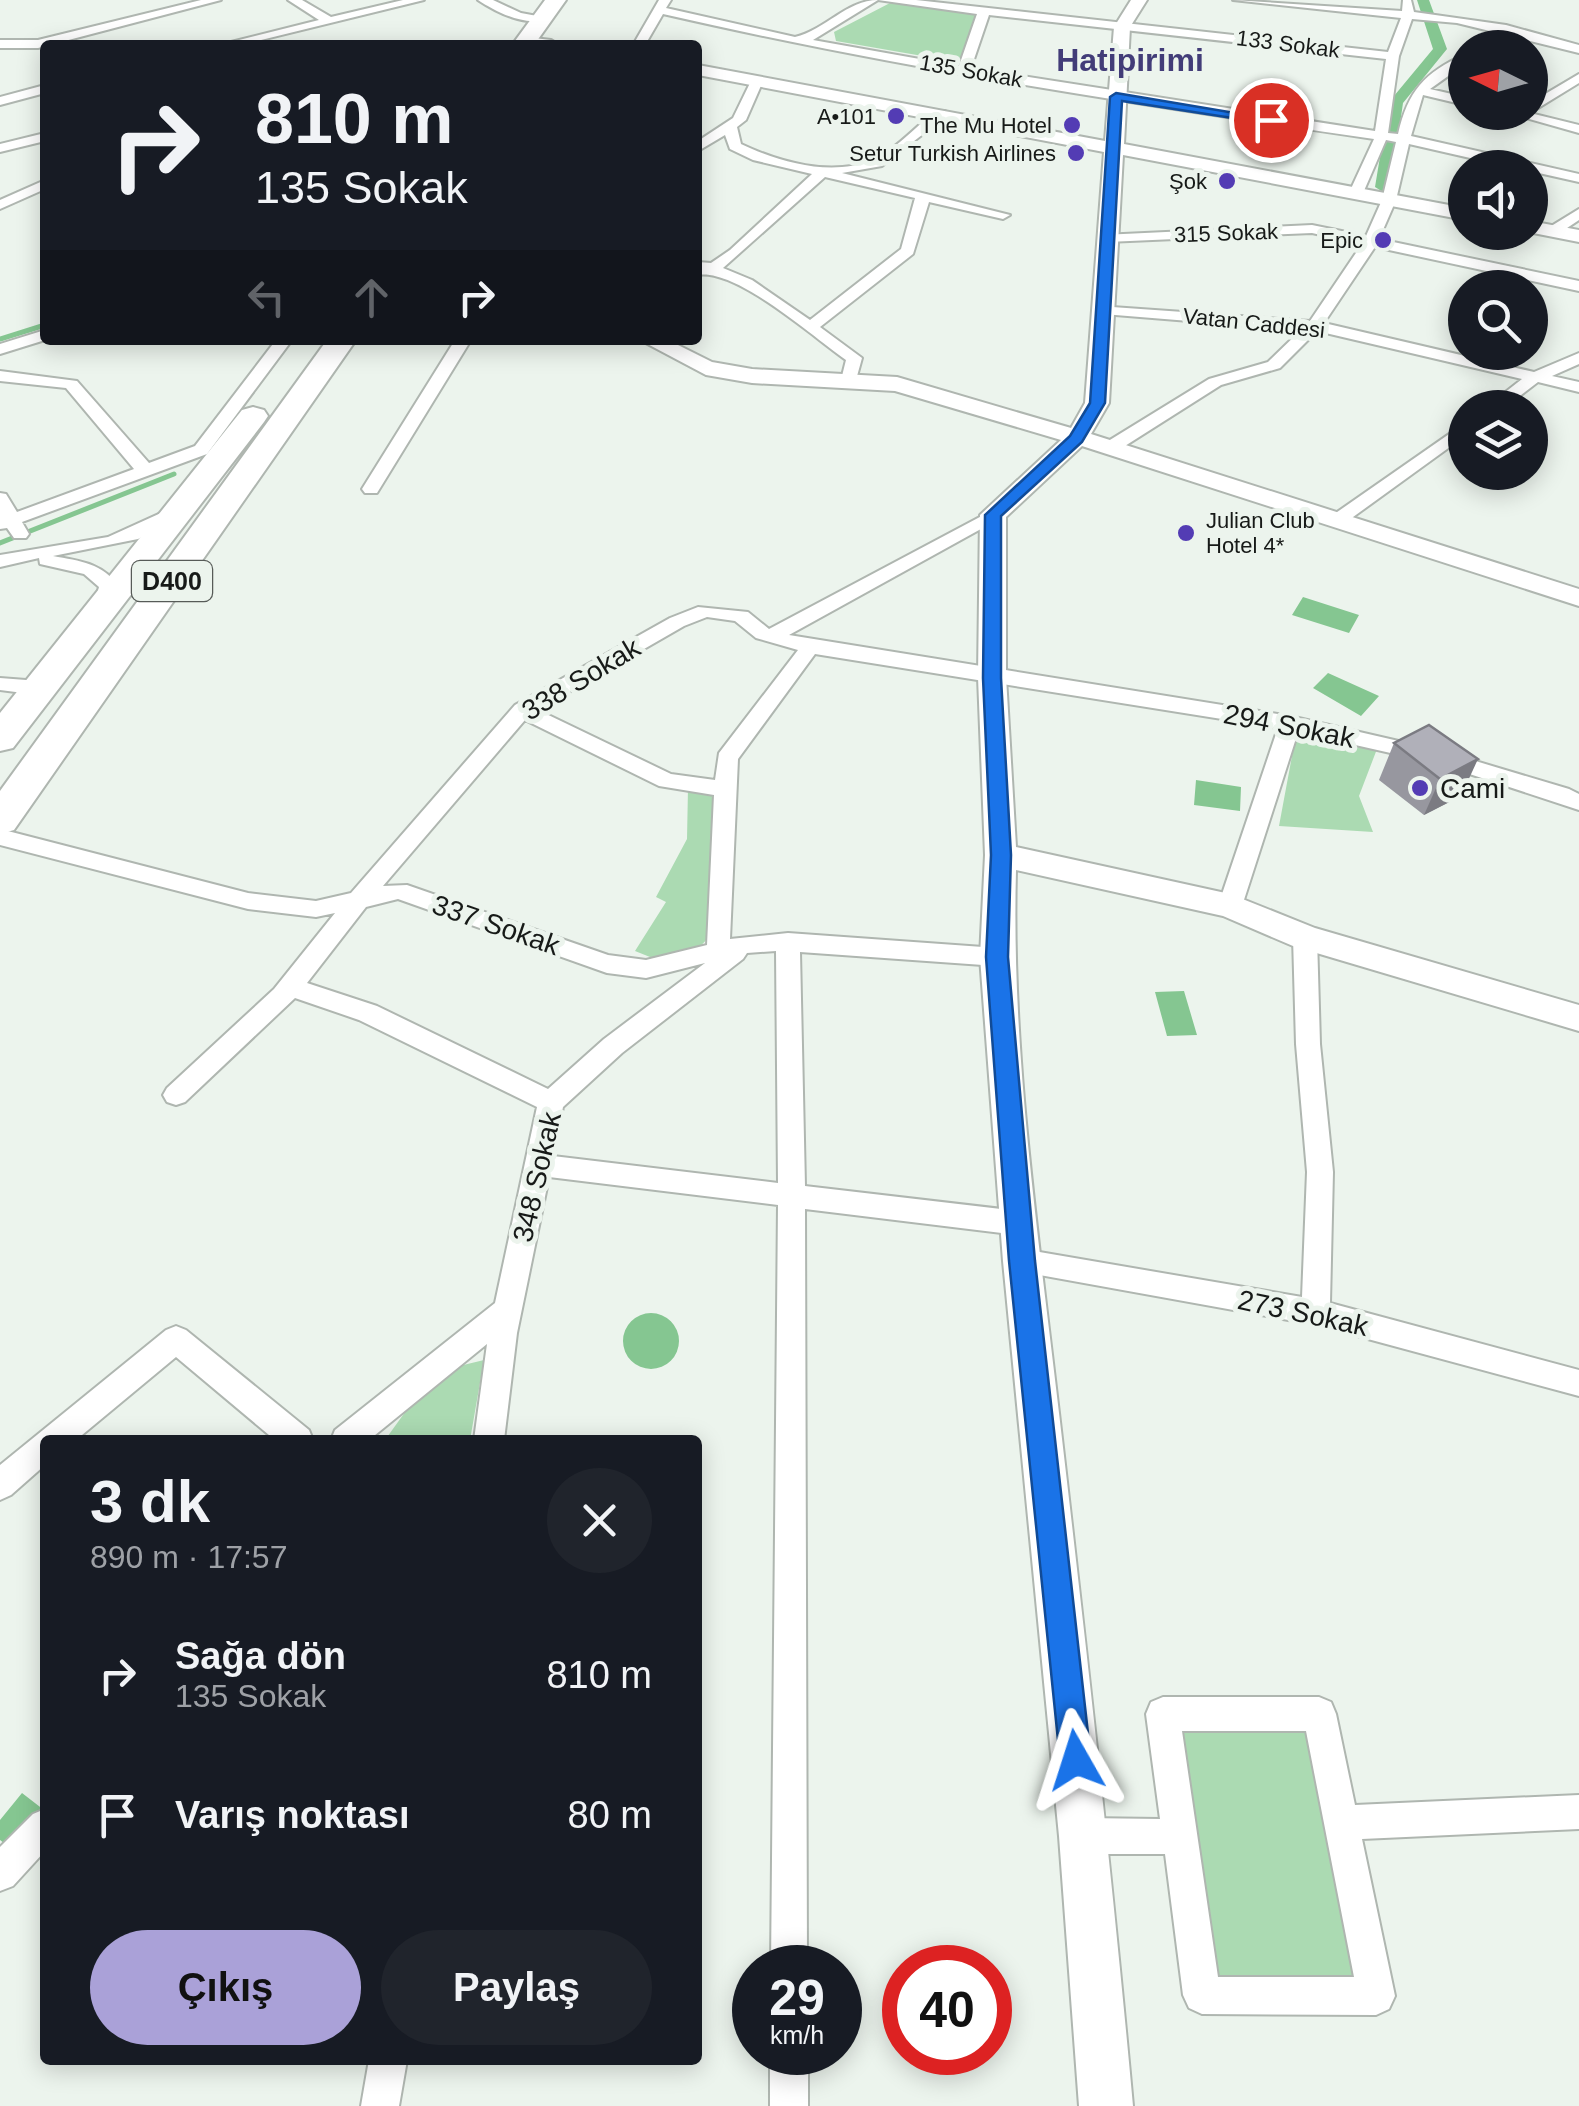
<!DOCTYPE html>
<html lang="tr">
<meta charset="utf-8">
<style>
:root{--surface:#171b24;--page:#20242c;--text:#f1f3f6;--muted:#9ea1a6;--accent:#aaa1d8}
body{margin:0;font-family:Helvetica,sans-serif;background:var(--page);color:var(--text);height:100vh;display:flex;flex-direction:column;font-size:38px;white-space:nowrap}
*{box-sizing:border-box;margin:0}
p{font-size:32px;color:var(--muted)}
.icon{flex:none;width:55px;height:55px;fill:none;stroke:currentColor;stroke-width:2;stroke-linecap:round;stroke-linejoin:round}
.map{position:relative;flex:1;overflow:hidden}
.drawer{position:absolute;left:40px;top:1435px;width:662px;height:630px;display:flex;flex-direction:column;background:var(--surface);border-radius:10px;box-shadow:0 5px 25px #0003}
.drawer>*{flex:none}
.banner{position:absolute;left:40px;top:40px;width:662px;height:305px;border-radius:10px;box-shadow:0 5px 25px #0003;background:#171b24;color:var(--text);overflow:hidden}
.needle{width:65px;rotate:275deg}
.tools{position:absolute;left:1448px;top:30px;display:grid;gap:20px}
.tools a{display:grid;place-items:center;width:100px;height:100px;border-radius:50%;background:var(--surface);box-shadow:0 5px 25px #0003;font-size:50px}
.speed{position:absolute;left:732px;top:1945px;display:flex;gap:20px;font-size:50px;font-weight:700;text-align:center}
.speed>*{display:grid;place-content:center;width:130px;height:130px;border-radius:50%;background:var(--surface);box-shadow:0 5px 25px #0003;line-height:1}
.speed small{font-size:25px;font-weight:400}
.speed .limit{border:15px solid #d22;background:#fff;color:#111}
.pin{position:absolute;display:grid;place-items:center;width:85px;height:85px;color:#fff;margin:-42px;border:5px solid #fff;border-radius:50%;box-shadow:0 2px 10px #0007}
.me{position:absolute;width:110px;margin:-55px;rotate:354deg;stroke-linejoin:round;filter:drop-shadow(0 0 8px #0008)}
.turn{display:flex;align-items:center;gap:35px;height:210px;padding:0 50px;font-size:45px}
.turn .icon{width:130px;height:130px;stroke-width:2.5}
.turn b{display:block;font-size:70px;line-height:85px}
.lanes{display:flex;align-items:center;height:95px;padding:0 50px;background:#0003;justify-content:center;gap:50px;direction:ltr}
.lanes .off{opacity:.35}
.round{display:grid;place-items:center;flex:none;width:105px;height:105px;border-radius:52px;background:var(--page)}
.summary{display:flex;align-items:center;justify-content:space-between;height:170px;padding:0 50px}
h1{font-size:60px;font-weight:700;line-height:75px}
.action{display:flex;gap:20px;margin-top:auto;padding:20px 50px}
.action a{flex:1;height:115px;border-radius:60px;background:var(--accent);color:#111;font-size:40px;font-weight:700;line-height:115px;text-align:center}
.action a+a{background:var(--page);color:var(--text)}
ul{padding:0;list-style:none}
li{display:flex;align-items:center;gap:30px;height:140px;padding:0 50px}
li div{flex:1}
li b{display:block;font-size:38px}
li em{font-style:normal}
.map>svg:first-child{display:block}
</style>
<div class="map">
<svg width="1579" height="2106" viewBox="0 0 1579 2106">
<rect width="100%" height="100%" fill="#ecf4ed"/>
<path fill="#abdab2" d="M 890,3 L 969,12 L 980,19 L 963,63 L 836,41 L 834,32 Z
M 1297,729 L 1377,749 L 1359,796 L 1373,832 L 1279,826 Z
M 688,788 L 722,791 L 710,936 L 692,955 L 655,959 L 635,951 L 666,902 L 656,897 L 687,839 Z
M 484,1360 L 470,1440 L 385,1440 L 408,1408 L 447,1369 Z
M 1315,1717 L 1370,1985 L 1210,1986 L 1170,1718 Z"/>
<path fill="#85c691" d="M 1303,597 L 1359,615 L 1349,633 L 1292,615 Z
M 1328,673 L 1379,696 L 1361,716 L 1313,688 Z
M 1196,780 L 1241,787 L 1240,811 L 1194,805 Z
M 1184,991 L 1197,1035 L 1167,1036 L 1155,992 Z
M623 1341a28 28 0 1 1 56 0a28 28 0 1 1-56 0Z
M 22,1793 L 44,1810 L 13,1850 L 0,1840 L 0,1820 Z"/>
<g fill="none" stroke-linecap="round" stroke-linejoin="round">
<path stroke="#85c691" stroke-width="5" d="M 0,339 L 45,325
M 0,543 L 174,474"/>
<path fill="#85c691" fill-rule="evenodd" d="M 1417,0 L 1429,0 L 1447,49 L 1403,103 L 1391,187 L 1383,192 L 1375,187 L 1389,102 L 1433,49 Z"/>
<defs>
<path id="street" d="M 201,0 L 221,0 L 38,48 L 0,48 L 0,40 L 38,40 Z
M 288,0 L 302,0 L 331,17 L 403,0 L 424,0 L 241,45 L 219,45 L 319,20 Z
M 478,0 L 493,0 L 521,13 L 548,18 C 527,28 496,12 478,0 Z
M 659,0 L 671,0 L 666,8 L 795,37 C 825,30 847,0 878,0 L 813,40 L 959,66 L 977,14 L 878,0 L 916,0 L 1388,52 L 1401,18 L 1233,0 L 1402,11 L 1403,0 L 1411,0 L 1414,12 L 1506,25 L 1579,45 L 1579,53 L 1506,35 L 1488,48 L 1474,48 L 1494,32 L 1457,23 L 1412,19 L 1399,56 L 1388,133 L 1398,134 C 1408,91 1424,73 1465,54 L 1465,64 L 1430,89 L 1465,97 L 1465,105 L 1423,95 L 1411,136 L 1579,174 L 1579,182 L 1530,171 L 1530,168 L 1514,168 L 1409,144 L 1396,200 L 1379,239 L 1579,281 L 1579,291 L 1375,247 L 1324,323 L 1534,372 L 1579,353 L 1579,364 L 1552,376 L 1579,382 L 1579,392 L 1538,382 L 1504,408 L 1485,408 L 1522,379 L 1317,331 L 1280,368 L 1221,385 L 1117,451 L 1105,451 L 1105,443 L 1209,379 L 1268,362 L 1301,330 L 1103,314 L 1098,312 L 1098,306 L 1310,321 L 1362,244 L 1312,233 L 1107,242 L 1102,241 L 1102,235 L 1312,225 L 1366,236 L 1382,200 L 1396,142 L 1386,140 L 1363,193 L 1356,197 L 1349,193 L 1374,139 C 1135,104 897,68 663,14 L 645,45 L 633,45 ZM 989,15 L 1386,59 L 1375,131 L 971,68 Z
M 1579,74 L 1579,83 L 1530,113 L 1579,125 L 1579,133 L 1505,112 L 1530,112 L 1530,103 Z
M 757,77 L 763,81 L 746,120 L 737,127 L 741,144 C 779,162 831,177 872,160 C 894,151 917,126 935,111 L 945,111 L 945,117 L 882,166 L 842,173 L 1010,215 L 1003,219 L 929,202 L 913,254 L 820,327 L 862,358 L 854,387 L 840,384 L 846,360 C 812,336 737,269 698,275 L 698,262 L 711,263 L 730,250 L 812,174 L 753,160 L 730,149 L 725,135 L 698,151 L 698,141 L 733,118 L 751,81 ZM 825,177 L 915,198 L 901,249 L 810,320 L 752,280 L 723,268 Z
M 45,85 L 45,93 L 0,105 L 0,97 Z
M 45,133 L 45,141 L 0,152 L 0,144 Z
M 45,180 L 45,189 L 0,209 L 0,200 Z
M 1579,209 L 1579,220 L 1558,234 L 1548,234 L 1548,228 Z
M 45,330 L 45,340 L 0,354 L 0,344 Z
M 276,340 L 292,340 L 207,454 L 22,522 L 29,534 L 26,538 L 14,538 L 7,528 L 0,529 L 0,493 L 6,494 L 17,512 L 134,469 L 66,388 L 0,381 L 0,371 L 77,381 L 149,463 L 195,446 Z
M 455,340 L 471,340 L 377,493 L 365,493 L 362,489 Z
M 1465,423 L 1465,436 L 1342,525 L 1330,525 L 1330,517 Z
M 172,508 L 181,513 L 178,517 L 138,539 L 53,556 C 80,561 103,563 119,587 L 111,610 L 97,610 L 94,606 L 99,587 L 84,574 L 40,564 L 39,558 L 0,567 L 0,555 L 108,537 Z
M 993,510 L 1002,515 L 999,519 L 789,635 L 1290,716 L 1442,751 L 1569,789 L 1579,794 L 1579,810 L 1439,764 L 1298,732 L 1242,906 L 1230,914 L 1218,906 L 1278,728 L 815,654 L 738,759 L 730,939 L 788,933 L 997,948 L 1009,957 L 997,966 L 800,952 L 805,1186 L 1019,1211 L 1029,1215 L 1033,1223 L 1029,1231 L 1019,1235 L 805,1209 L 807,1968 L 771,1968 L 778,1205 L 549,1177 L 517,1333 L 504,1440 L 474,1440 L 487,1344 L 369,1440 L 331,1440 L 335,1430 L 495,1303 L 537,1107 L 359,1020 L 295,998 L 185,1102 L 176,1105 L 167,1102 L 163,1095 L 167,1088 L 274,989 L 335,913 L 316,917 L 248,909 L 0,845 L 0,829 L 248,893 L 316,901 L 351,893 L 515,705 L 670,618 L 698,607 L 748,612 L 769,629 ZM 707,617 L 735,621 L 756,638 L 798,650 L 719,753 L 715,780 L 671,774 L 538,710 L 684,626 ZM 525,720 L 659,786 L 714,795 L 707,945 L 646,960 L 608,955 L 407,885 L 383,886 ZM 398,899 L 607,973 L 646,978 L 705,963 L 604,1039 L 548,1089 L 377,1006 L 307,983 L 366,907 ZM 776,951 L 778,1183 L 553,1156 L 563,1107 L 622,1053 L 743,959 L 747,953 Z
M 0,678 L 39,681 L 49,688 L 39,695 L 0,690 Z
M 1305,928 L 1317,937 L 1320,1044 L 1333,1172 L 1330,1303 L 1579,1370 L 1579,1396 L 1316,1325 L 1012,1270 L 1008,1261 L 1012,1252 L 1022,1249 L 1302,1297 L 1307,1172 L 1296,1044 L 1293,937 Z
M 176,1326 L 186,1330 L 309,1430 L 313,1440 L 275,1440 L 176,1357 L 76,1440 L 45,1440 L 45,1465 L 11,1495 L 0,1500 L 0,1465 L 166,1330 Z
M 1163,1697 L 1319,1697 L 1331,1702 L 1336,1714 L 1355,1805 L 1579,1795 L 1579,1829 L 1362,1839 L 1395,1996 L 1389,2009 L 1376,2015 L 1202,2014 L 1189,2008 L 1183,1995 L 1165,1854 L 1084,1854 L 1072,1848 L 1066,1836 L 1072,1824 L 1084,1818 L 1160,1819 L 1146,1714 L 1151,1702 ZM 1182,1731 L 1306,1731 L 1354,1977 L 1218,1977 Z
M 45,1809 L 45,1851 L 13,1886 L 0,1891 L 0,1847 L 33,1814 Z
M 770,2052 L 808,2052 L 808,2106 L 770,2106 Z
M 369,2060 L 407,2060 L 399,2106 L 361,2106 Z"/>
<path id="secondary" d="M 1131,0 L 1147,0 L 1130,27 L 1124,144 L 1465,208 L 1465,220 L 1123,155 L 1109,403 L 1091,434 L 1579,589 L 1579,606 L 1082,446 L 1006,517 L 1006,677 L 1016,847 L 1230,894 L 1315,928 L 1579,1005 L 1579,1031 L 1293,946 L 1223,916 L 1016,870 C 1011,1050 1038,1233 1059,1413 C 1086,1644 1112,1874 1133,2106 L 1079,2106 L 1059,1836 L 1003,1261 L 980,957 L 985,855 L 978,677 L 980,515 L 1061,440 L 895,391 L 752,383 L 706,375 L 640,340 L 668,340 L 712,362 L 752,369 L 897,377 L 1071,428 L 1085,403 L 1104,152 L 698,75 L 698,65 L 1105,141 L 1114,27 Z
M 525,37 L 551,40 L 559,45 L 519,45 L 519,38 Z
M 1530,221 L 1579,230 L 1579,242 L 1528,232 Z"/>
<path id="highway" d="M 545,0 L 566,0 L 534,45 L 512,45 Z
M 327,340 L 356,340 L 14,830 L 0,834 L 0,791 Z
M 253,407 L 264,410 L 268,416 L 264,422 L 13,748 L 0,751 L 0,713 L 242,410 Z"/>
</defs>
<use href="#street" stroke="#afb6b0" stroke-width="4"/>
<use href="#secondary" stroke="#afb6b0" stroke-width="4"/>
<use href="#highway" stroke="#afb6b0" stroke-width="4"/>
<use href="#street" fill="#fff" fill-rule="evenodd"/>
<use href="#secondary" fill="#fff" fill-rule="evenodd"/>
<use href="#highway" fill="#fff" fill-rule="evenodd"/>
</g>
<path fill="#97979f" d="M 1394,743 L 1461,796 L 1424,815 L 1379,780 Z"/>
<path fill="#7b7b82" d="M 1478,759 L 1461,796 L 1424,815 L 1440,779 Z"/>
<path fill="#b0b0b9" stroke="#7b7b82" stroke-width="2.5" d="M 1429,725 L 1478,759 L 1440,779 L 1394,743 Z"/>
<path fill="#1a73e8" stroke="#114b97" stroke-width="2.5" d="M 1116,93 L 1277,120 L 1271,124 L 1122,101 L 1105,403 L 1082,442 L 1001,516 L 1001,678 L 1011,855 L 1008,957 L 1035,1261 L 1091,1760 L 1086,1770 L 1076,1775 L 1065,1770 L 1060,1760 L 1009,1261 L 986,957 L 991,855 L 983,678 L 985,515 L 1070,436 L 1090,403 L 1110,97 Z"/>
<g fill="#533cb4" stroke="#ecf4ed" stroke-width="4">
<circle cx="896" cy="116" r="10"/>
<circle cx="1072" cy="125" r="10"/>
<circle cx="1076" cy="153" r="10"/>
<circle cx="1227" cy="181" r="10"/>
<circle cx="1383" cy="240" r="10"/>
<circle cx="1186" cy="533" r="10"/>
<circle cx="1420" cy="788" r="10"/>
</g>
<g text-anchor="middle" dominant-baseline="central" stroke-width="10" stroke-linejoin="round" paint-order="stroke">
<g font-size="22" fill="#171a18" stroke="#ecf4ed">
<text transform="translate(1288 44) rotate(7)">133 Sokak</text>
<text transform="translate(971 71) rotate(10)">135 Sokak</text>
<text transform="translate(1226 233) rotate(-2)">315 Sokak</text>
<text transform="translate(1254 323) rotate(6)">Vatan Caddesi</text>
</g>
<g font-size="22" fill="#171a18" stroke="#ecf4ed" text-anchor="end">
<text x="876" y="116">A•101</text>
<text x="1052" y="125">The Mu Hotel</text>
<text x="1056" y="153">Setur Turkish Airlines</text>
<text x="1207" y="181">Şok</text>
<text x="1363" y="240">Epic</text>
<text x="1206" y="520" text-anchor="start">Julian Club<tspan x="1206" dy="25">Hotel 4*</tspan></text>
</g>
<rect fill="#ecf4ed" stroke="#575b58" stroke-width="2.5" x="132" y="561" width="80" height="40" rx="8"/>
<g font-size="25" font-weight="bold" fill="#171a18">
<text x="172" y="581">D400</text>
</g>
<g font-size="28" fill="#171a18" stroke="#ecf4ed">
<text transform="translate(581 679) rotate(-31)">338 Sokak</text>
<text transform="translate(1289 726) rotate(11)">294 Sokak</text>
<text transform="translate(496 925) rotate(19)">337 Sokak</text>
<text transform="translate(537 1177) rotate(-77)">348 Sokak</text>
<text transform="translate(1303 1313) rotate(12)">273 Sokak</text>
</g>
<g font-size="28" fill="#171a18" stroke="#ecf4ed" text-anchor="start">
<text x="1440" y="788">Cami</text>
</g>
<g font-size="32" font-weight="bold" fill="#423c78" stroke="#ecf4ed">
<text x="1130" y="60">Hatipirimi</text>
</g>
</g>
</svg>
<div class="tools">
<a><svg class="needle" viewBox="-14 -14 28 28"><path d="M0-13l5 13h-10z" fill="#e53935"/><path d="M0 13l5-13h-10z" fill="#9ea1a6"/></svg></a>
<a><svg class="icon" aria-label="sound" viewBox="0 0 24 24"><path d="M4 9h4l5-4v14l-5-4H4zM17 9q2 3 0 6"/></svg></a>
<a><svg class="icon" aria-label="search" viewBox="0 0 24 24"><circle cx="10" cy="10" r="6"/><path d="M15 15l6 6"/></svg></a>
<a><svg class="icon" aria-label="layers" viewBox="0 0 24 24"><path d="M12 4l9 5-9 5-9-5zM3 14l9 5 9-5"/></svg></a>
</div>
<div class="speed"><div>29<small>km/h</small></div><div class="limit">40</div></div>
<div class="pin" style="left:1271px;top:120px;background:#d93025"><svg class="icon" aria-label="arrive" viewBox="0 0 24 24"><path d="M6 21V4h12l-3 4 3 4H6"/></svg></div>
<svg class="me" style="left:1076px;top:1760px" viewBox="-20 -20 40 40"><path d="M0-17L14 15 0 8-14 15z" fill="#1a73e8" stroke="#fff" stroke-width="4"/></svg>
<div class="banner">
<div class="turn"><svg class="icon" aria-label="right" viewBox="0 0 24 24"><path d="M7 20v-9h11M14 6l5 5-5 5"/></svg><div><b>810 m</b>135 Sokak</div></div>
<div class="lanes"><svg class="icon off" aria-label="left" viewBox="0 0 24 24"><path d="M17 20v-9H6M10 6l-5 5 5 5"/></svg><svg class="icon off" aria-label="ahead" viewBox="0 0 24 24"><path d="M12 20V5M6 11l6-6 6 6"/></svg><svg class="icon" aria-label="right" viewBox="0 0 24 24"><path d="M7 20v-9h11M14 6l5 5-5 5"/></svg></div>
</div>
<section class="drawer">
<div class="summary"><div><h1>3 dk</h1><p>890 m · 17:57</p></div><a class="round"><svg class="icon" aria-label="close" viewBox="0 0 24 24"><path d="M6 6l12 12M18 6L6 18"/></svg></a></div>
<ul>
<li><svg class="icon" aria-label="right" viewBox="0 0 24 24"><path d="M7 20v-9h11M14 6l5 5-5 5"/></svg><div><b>Sağa dön</b><p>135 Sokak</p></div><em>810 m</em></li>
<li><svg class="icon" aria-label="arrive" viewBox="0 0 24 24"><path d="M6 21V4h12l-3 4 3 4H6"/></svg><div><b>Varış noktası</b></div><em>80 m</em></li>
</ul>
<div class="action"><a>Çıkış</a><a>Paylaş</a></div>
</section>
</div>
